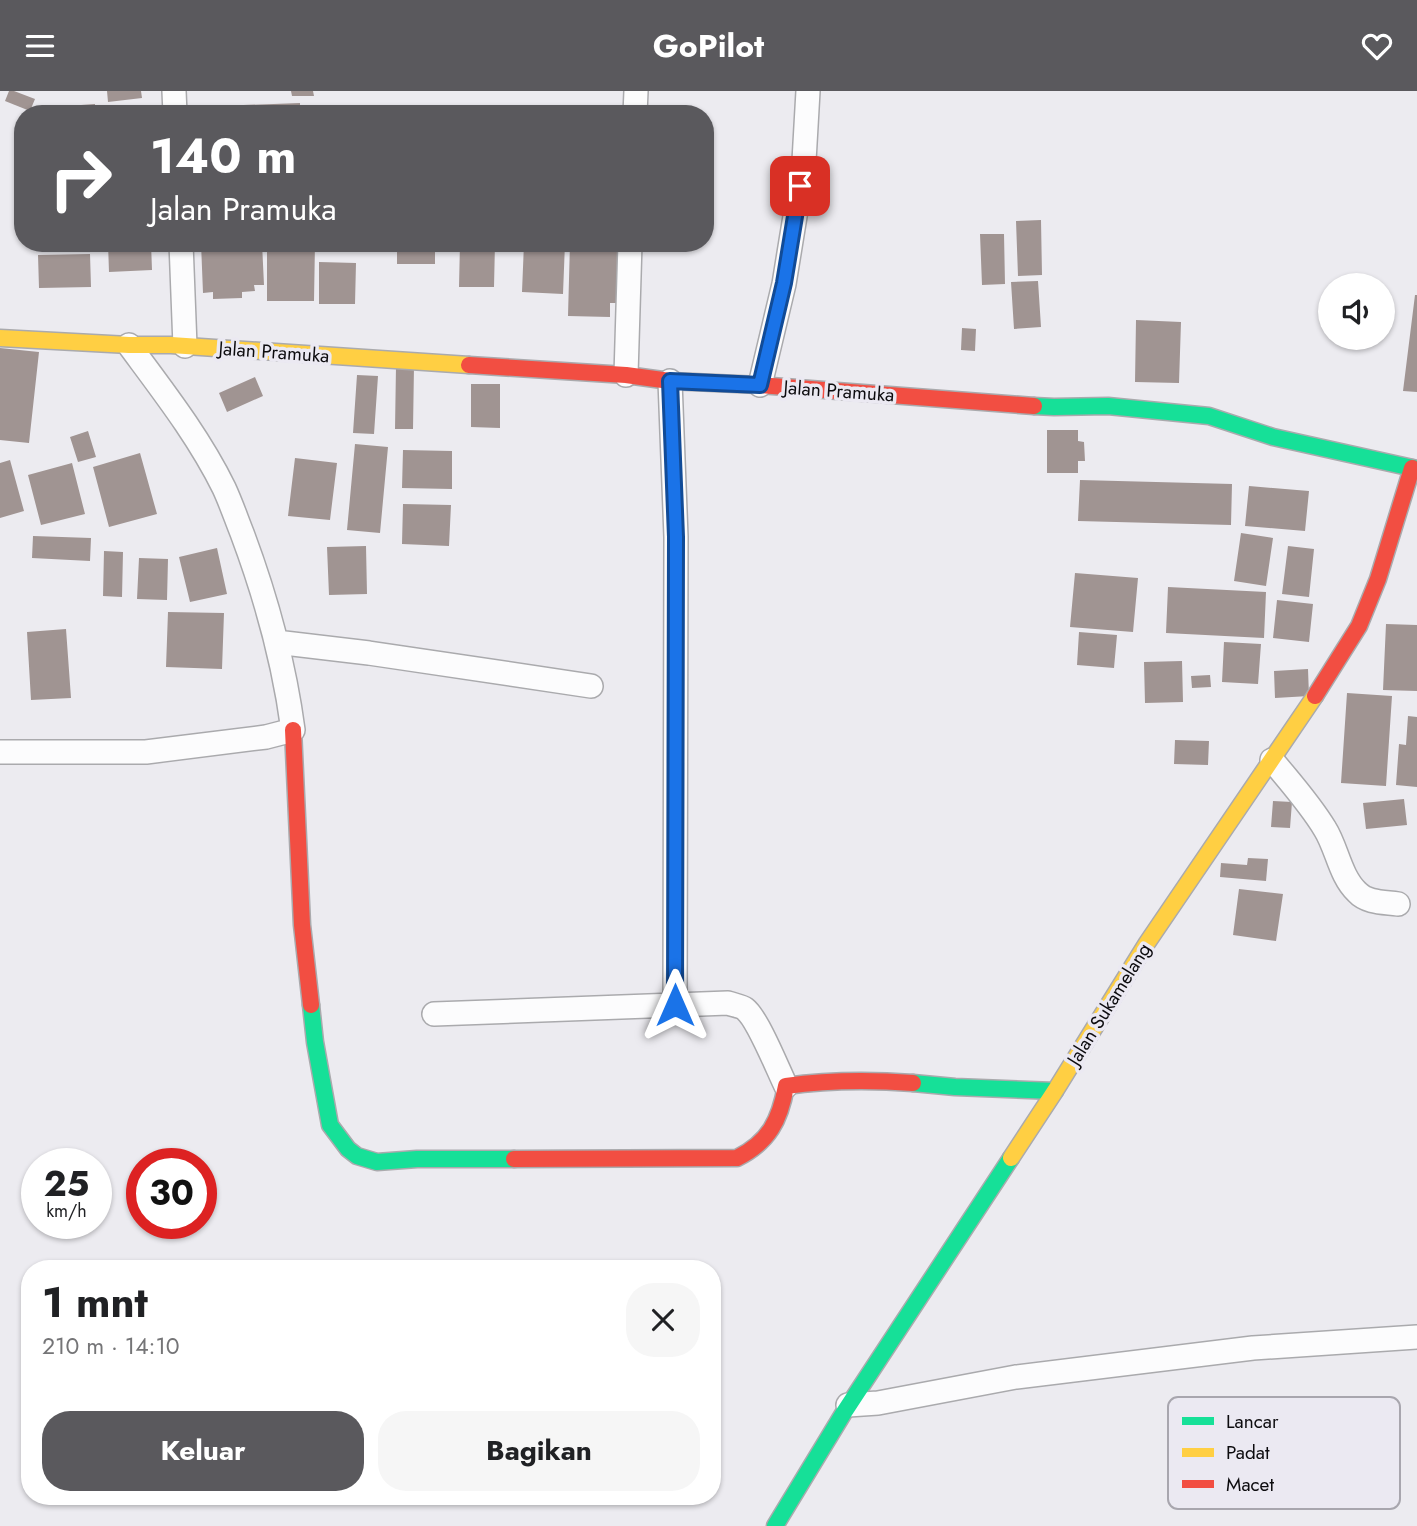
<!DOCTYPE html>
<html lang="id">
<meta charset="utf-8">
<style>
:root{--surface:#fff;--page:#f6f6f6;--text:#202124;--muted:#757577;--accent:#5a595d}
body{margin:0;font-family:Jost,sans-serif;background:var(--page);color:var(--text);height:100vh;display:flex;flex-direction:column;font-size:26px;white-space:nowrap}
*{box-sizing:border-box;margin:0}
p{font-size:23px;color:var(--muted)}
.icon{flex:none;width:38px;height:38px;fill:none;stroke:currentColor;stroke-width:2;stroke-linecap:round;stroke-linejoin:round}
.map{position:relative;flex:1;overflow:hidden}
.drawer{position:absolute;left:21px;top:1169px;width:700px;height:245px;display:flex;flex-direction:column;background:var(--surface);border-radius:28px;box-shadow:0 2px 5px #0004}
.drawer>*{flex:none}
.banner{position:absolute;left:14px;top:14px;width:700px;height:147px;border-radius:28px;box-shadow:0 2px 5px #0004;background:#5a595d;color:#fff;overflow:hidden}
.buttons{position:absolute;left:1318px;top:182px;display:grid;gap:14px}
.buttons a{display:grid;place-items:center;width:77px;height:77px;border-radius:50%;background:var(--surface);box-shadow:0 2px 5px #0004;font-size:35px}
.speed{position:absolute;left:21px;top:1057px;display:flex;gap:14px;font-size:35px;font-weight:700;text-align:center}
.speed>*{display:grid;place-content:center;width:91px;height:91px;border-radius:50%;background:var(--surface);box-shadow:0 2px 5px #0004;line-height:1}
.speed small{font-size:18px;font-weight:400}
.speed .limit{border:10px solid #d22;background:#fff;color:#111}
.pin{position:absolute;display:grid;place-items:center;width:60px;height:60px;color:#fff;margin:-30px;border-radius:14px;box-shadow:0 4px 10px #0006}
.me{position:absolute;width:77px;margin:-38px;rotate:0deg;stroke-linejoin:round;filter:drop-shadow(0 0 5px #0008)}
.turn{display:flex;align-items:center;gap:24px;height:147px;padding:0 21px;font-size:32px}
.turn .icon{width:91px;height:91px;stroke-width:2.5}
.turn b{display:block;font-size:49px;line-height:60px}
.round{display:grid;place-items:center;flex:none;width:74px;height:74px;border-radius:28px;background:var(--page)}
.headline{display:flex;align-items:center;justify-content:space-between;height:119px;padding:0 21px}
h1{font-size:42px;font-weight:700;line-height:52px}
.action{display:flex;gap:14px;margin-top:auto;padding:14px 21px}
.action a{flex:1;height:80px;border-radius:28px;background:var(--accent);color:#fff;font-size:28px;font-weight:700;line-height:80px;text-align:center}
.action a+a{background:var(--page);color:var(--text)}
header{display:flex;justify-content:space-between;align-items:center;height:91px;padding:0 21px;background:var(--accent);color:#fff;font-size:32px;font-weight:700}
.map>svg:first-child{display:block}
</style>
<header><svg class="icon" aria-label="menu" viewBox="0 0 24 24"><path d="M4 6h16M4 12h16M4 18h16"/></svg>GoPilot<svg class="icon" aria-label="heart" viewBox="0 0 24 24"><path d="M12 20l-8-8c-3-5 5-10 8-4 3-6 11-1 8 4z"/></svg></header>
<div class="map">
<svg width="1417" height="1435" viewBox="0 0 1417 1435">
<rect width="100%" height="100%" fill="#ecebf0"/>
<path fill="#a09492" d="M 9,0 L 14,0 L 35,8 L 30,20 L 5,10 Z
M 107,0 L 141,0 L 142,7 L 108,11 Z
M 291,0 L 313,0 L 314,5 L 292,5 Z
M 300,12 L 300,23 L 218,23 L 217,15 Z
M 95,13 L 95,23 L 68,23 L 67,15 Z
M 1041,129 L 1042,184 L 1018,185 L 1016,130 Z
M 980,143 L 1004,143 L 1005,193 L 982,194 Z
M 108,152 L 151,152 L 152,179 L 109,181 Z
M 201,152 L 262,152 L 264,194 L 254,194 L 255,200 L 242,201 L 242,207 L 213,208 L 213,201 L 203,202 Z
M 267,152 L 315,152 L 314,210 L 267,210 Z
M 397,152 L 435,152 L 435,173 L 397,173 Z
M 460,152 L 495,152 L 494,196 L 459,196 Z
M 524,152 L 565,152 L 563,203 L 522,201 Z
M 570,152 L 605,152 L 604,157 L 623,157 L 621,212 L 610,212 L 610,226 L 568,225 Z
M 90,163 L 91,196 L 39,197 L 38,164 Z
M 319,171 L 356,172 L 355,213 L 319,213 Z
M 1038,190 L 1041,236 L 1014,238 L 1011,191 Z
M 1415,204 L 1417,204 L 1417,301 L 1403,300 Z
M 1136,229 L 1181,231 L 1179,292 L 1135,291 Z
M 962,237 L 976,238 L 975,260 L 961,259 Z
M 0,257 L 39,261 L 29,352 L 0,349 Z
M 396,275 L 414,275 L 413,338 L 395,338 Z
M 357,284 L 378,285 L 374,343 L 353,342 Z
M 255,286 L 263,305 L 227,321 L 219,302 Z
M 471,293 L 500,293 L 500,337 L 471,336 Z
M 1047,339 L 1078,339 L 1078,350 L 1084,351 L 1085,370 L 1078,370 L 1078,382 L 1047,382 Z
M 88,340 L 96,366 L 78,371 L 70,346 Z
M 355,353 L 388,356 L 380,442 L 347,439 Z
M 403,359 L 452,360 L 452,398 L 402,397 Z
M 140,362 L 157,423 L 109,436 L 93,376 Z
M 295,367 L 337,372 L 330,429 L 288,425 Z
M 10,369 L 24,420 L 0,427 L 0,372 Z
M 72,372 L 85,423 L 41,434 L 28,384 Z
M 1080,389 L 1232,393 L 1231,434 L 1078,430 Z
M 1249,395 L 1309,400 L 1305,440 L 1245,435 Z
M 403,413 L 451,414 L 449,455 L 402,453 Z
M 1241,442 L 1273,447 L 1266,495 L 1234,490 Z
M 33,445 L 91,447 L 90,470 L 32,467 Z
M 366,455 L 367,503 L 329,504 L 327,456 Z
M 1288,455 L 1314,458 L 1309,506 L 1282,503 Z
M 217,457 L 227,503 L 190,511 L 179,466 Z
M 104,460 L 123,461 L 122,506 L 103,505 Z
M 139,467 L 168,468 L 167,509 L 137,508 Z
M 1075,482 L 1138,487 L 1133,541 L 1070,536 Z
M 1168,496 L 1266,501 L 1264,547 L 1166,542 Z
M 1277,509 L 1313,513 L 1309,551 L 1273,547 Z
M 168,521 L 224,522 L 222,578 L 166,576 Z
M 1386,533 L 1417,534 L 1417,600 L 1383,599 Z
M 66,538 L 71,607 L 31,609 L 27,541 Z
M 1079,541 L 1117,544 L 1114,577 L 1077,574 Z
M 1224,551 L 1261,553 L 1258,593 L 1222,591 Z
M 1182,570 L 1183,611 L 1145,612 L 1144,571 Z
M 1308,578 L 1309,605 L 1275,607 L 1274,580 Z
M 1210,584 L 1211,596 L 1192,597 L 1191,585 Z
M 1347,602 L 1392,605 L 1386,695 L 1341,692 Z
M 1408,625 L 1417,626 L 1417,696 L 1396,694 L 1399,653 L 1406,654 Z
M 1175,649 L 1209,650 L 1208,674 L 1174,673 Z
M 1404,708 L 1407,734 L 1366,738 L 1363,712 Z
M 1273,710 L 1292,711 L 1290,737 L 1271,736 Z
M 1248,767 L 1268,768 L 1266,790 L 1220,786 L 1221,772 L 1247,774 Z
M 1239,798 L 1283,803 L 1276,850 L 1233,844 Z"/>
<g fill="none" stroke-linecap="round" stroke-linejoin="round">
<defs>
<path id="street" d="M 174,0 L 175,23
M 635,23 L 636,0
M 181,152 L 185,255
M 626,284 L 630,152
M 670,290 L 676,446 L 675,913
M 760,294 L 784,193 L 804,70 L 808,0
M 276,551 L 369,562 L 591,595
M 0,661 L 146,661 L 266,646 L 293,639 C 284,571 266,506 242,442 C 236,427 231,412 224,397 C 199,346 163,300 129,254
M 1272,669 C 1290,691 1310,713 1325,738 C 1337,757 1340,785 1357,801 C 1367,812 1384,811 1398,813
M 434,923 L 728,912 C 733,914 741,915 745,918 C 758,928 778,979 786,995
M 848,1314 L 878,1312 L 1016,1286 L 1253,1257 L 1417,1246"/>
<path id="fast" d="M 1034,315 L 1054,316 L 1108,315 L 1209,325 L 1273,346 L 1417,378
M 311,914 L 315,951 L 330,1034 L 348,1058 L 357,1065 L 377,1071 L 417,1068 L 514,1068
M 913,992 L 955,996 L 1055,1000
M 775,1435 L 843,1323 L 1011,1067"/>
<path id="slow" d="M 0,247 L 129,254 L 171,254 L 469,274
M 1011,1067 L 1055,1000 L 1147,852 L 1315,605"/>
<path id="jam" d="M 469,274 L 626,284 L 670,290 L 760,294 L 1034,315
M 1315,605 L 1359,535 L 1378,488 L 1412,377
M 293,639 L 302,834 L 311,914
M 514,1068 L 737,1067 C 769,1051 780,1029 786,995 C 829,989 871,989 913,992"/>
</defs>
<use href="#street" stroke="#aaaaad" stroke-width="26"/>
<use href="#fast" stroke="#aaaaad" stroke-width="19"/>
<use href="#slow" stroke="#aaaaad" stroke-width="19"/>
<use href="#jam" stroke="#aaaaad" stroke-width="19"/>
<use href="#street" stroke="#fcfcfd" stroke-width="23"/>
<use href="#fast" stroke="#16e098" stroke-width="16"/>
<use href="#slow" stroke="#ffcf43" stroke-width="16"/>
<use href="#jam" stroke="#f24e42" stroke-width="16"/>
</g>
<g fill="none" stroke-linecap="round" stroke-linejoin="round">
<defs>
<path id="route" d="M 675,914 L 676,446 L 670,290 L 760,294 L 784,192 L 800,95"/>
</defs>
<use href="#route" stroke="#114b97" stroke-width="18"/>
<use href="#route" stroke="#1a73e8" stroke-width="12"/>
</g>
<g text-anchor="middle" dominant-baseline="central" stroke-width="7" stroke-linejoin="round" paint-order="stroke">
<g font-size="19" fill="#0c0b0e" stroke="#ebe9f2">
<text transform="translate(274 261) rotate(4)">Jalan Pramuka</text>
<text transform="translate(839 300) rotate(4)">Jalan Pramuka</text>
<text transform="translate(1109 913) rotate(-58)">Jalan Sukamelang</text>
</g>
</g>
<rect x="1168" y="1306" width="232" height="112" rx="10" fill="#ebe9f2" stroke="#a8a6ae" stroke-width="2"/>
<rect x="1182" y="1326" width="32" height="8" fill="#16e098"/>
<rect x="1182" y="1357" width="32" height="9" fill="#ffcf43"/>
<rect x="1182" y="1389" width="32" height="8" fill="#f24e42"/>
<g font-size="19" fill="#0c0b0e">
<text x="1226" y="1337">Lancar</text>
<text x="1226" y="1368">Padat</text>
<text x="1226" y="1400">Macet</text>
</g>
</svg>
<div class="buttons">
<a><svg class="icon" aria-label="sound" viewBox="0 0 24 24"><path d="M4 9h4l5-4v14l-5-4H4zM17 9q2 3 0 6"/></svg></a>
</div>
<div class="speed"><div>25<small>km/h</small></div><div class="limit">30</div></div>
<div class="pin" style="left:800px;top:95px;background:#d93025"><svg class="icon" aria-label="arrive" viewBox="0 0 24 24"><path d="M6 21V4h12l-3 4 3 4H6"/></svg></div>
<svg class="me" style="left:675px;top:914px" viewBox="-20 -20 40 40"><path d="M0-17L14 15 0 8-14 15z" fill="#1a73e8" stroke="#fff" stroke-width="4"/></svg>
<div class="banner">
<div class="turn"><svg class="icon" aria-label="right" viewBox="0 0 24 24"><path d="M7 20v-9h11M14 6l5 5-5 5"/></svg><div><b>140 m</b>Jalan Pramuka</div></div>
</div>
<section class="drawer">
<div class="headline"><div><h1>1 mnt</h1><p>210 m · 14:10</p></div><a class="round"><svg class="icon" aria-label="close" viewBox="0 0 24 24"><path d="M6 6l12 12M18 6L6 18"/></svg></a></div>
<div class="action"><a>Keluar</a><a>Bagikan</a></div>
</section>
</div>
